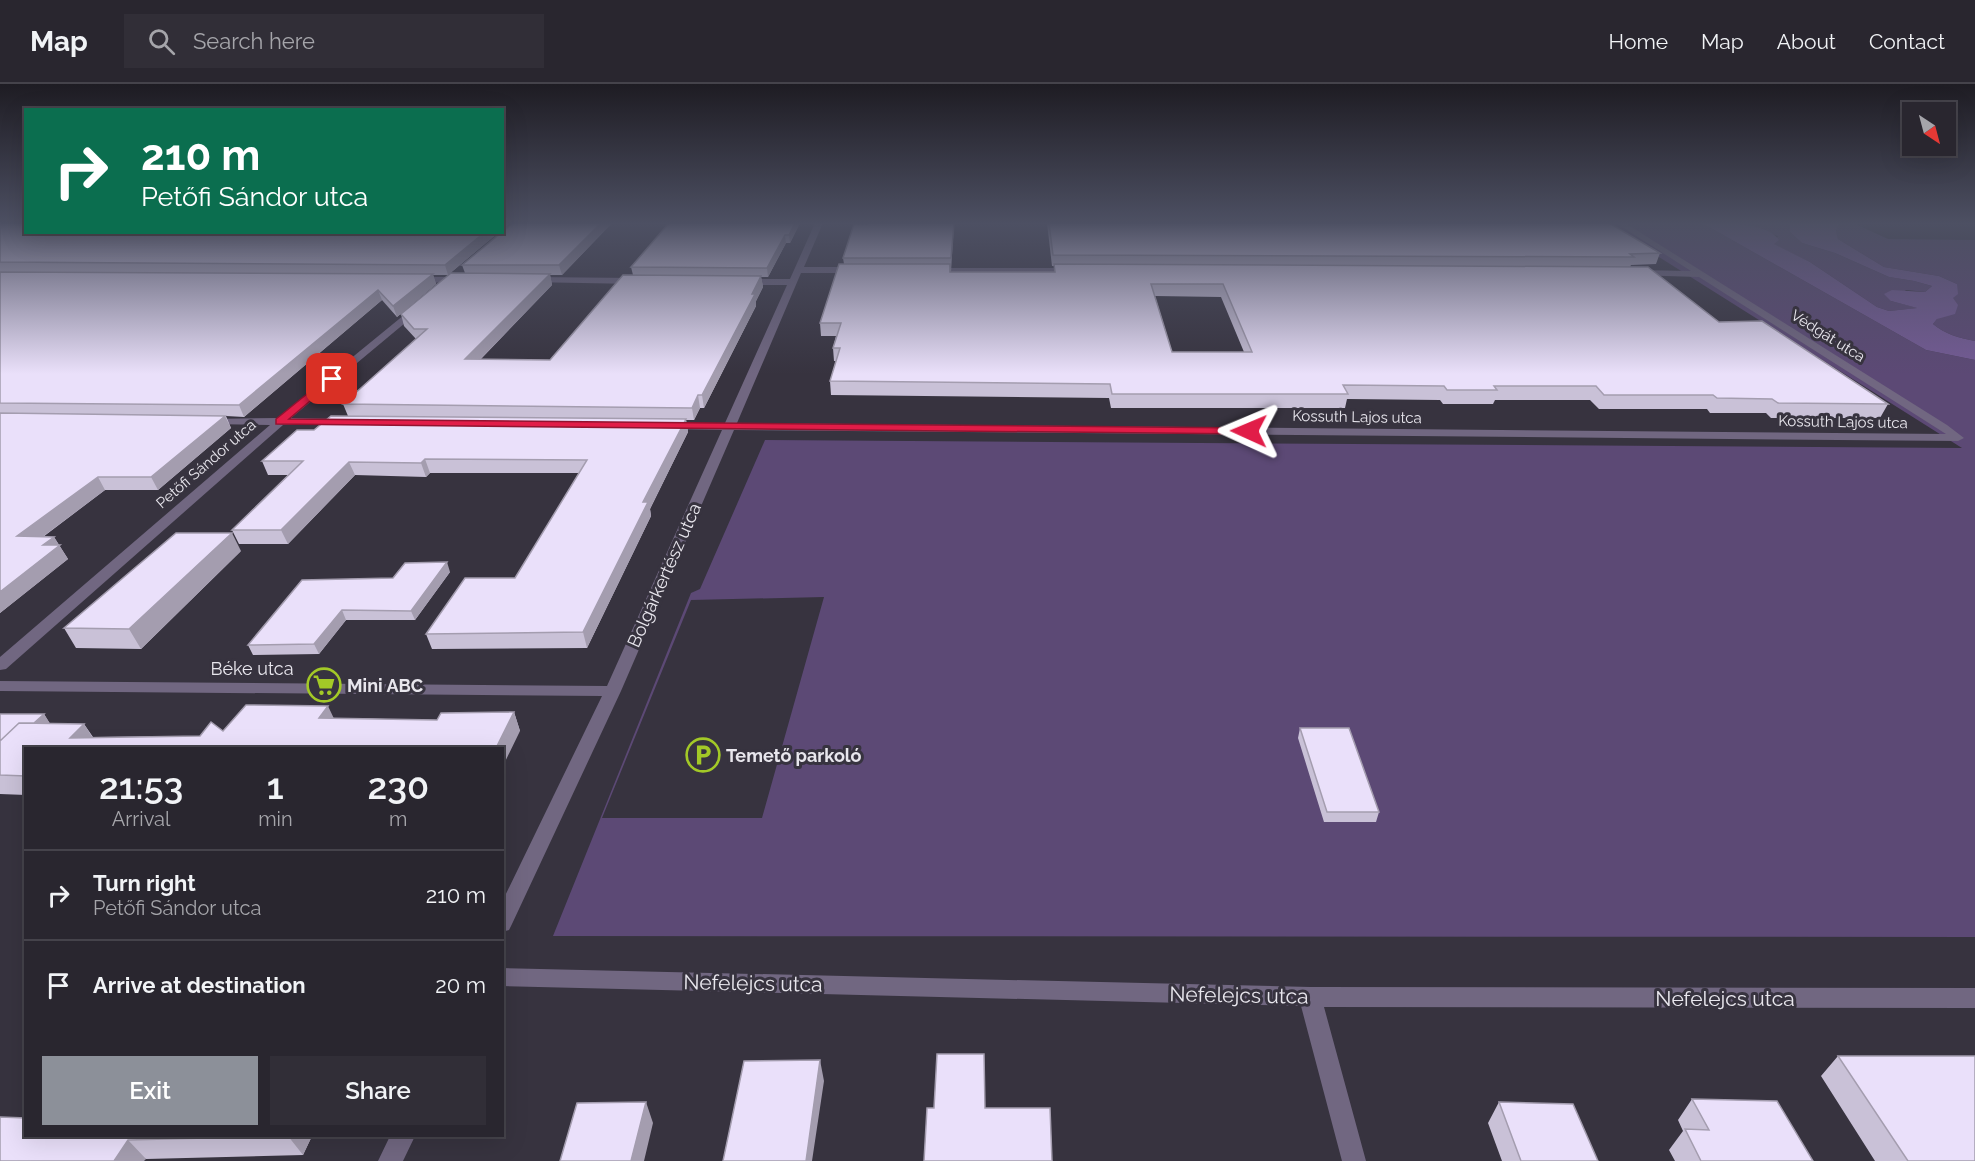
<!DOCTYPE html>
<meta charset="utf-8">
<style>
:root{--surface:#29262f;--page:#312e37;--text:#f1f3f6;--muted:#a5a5aa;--line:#45434b;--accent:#8c9099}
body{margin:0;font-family:Raleway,sans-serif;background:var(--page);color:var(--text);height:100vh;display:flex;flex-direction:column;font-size:22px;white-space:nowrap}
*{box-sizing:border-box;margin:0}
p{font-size:20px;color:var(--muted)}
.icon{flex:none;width:33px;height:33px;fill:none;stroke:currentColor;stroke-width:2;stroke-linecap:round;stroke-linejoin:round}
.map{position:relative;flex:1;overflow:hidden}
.panel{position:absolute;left:24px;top:663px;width:480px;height:390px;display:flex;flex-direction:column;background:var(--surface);border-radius:0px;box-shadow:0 6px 24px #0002,0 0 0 2px var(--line)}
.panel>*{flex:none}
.guide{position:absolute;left:24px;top:24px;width:480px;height:126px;border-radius:0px;box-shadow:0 6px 24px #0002,0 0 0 2px var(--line);background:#0b6e4f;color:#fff;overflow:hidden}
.needle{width:39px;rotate:144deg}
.buttons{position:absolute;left:1902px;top:18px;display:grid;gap:12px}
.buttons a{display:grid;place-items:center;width:54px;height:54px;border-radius:0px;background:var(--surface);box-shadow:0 6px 24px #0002,0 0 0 2px var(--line);font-size:30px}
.pin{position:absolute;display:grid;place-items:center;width:51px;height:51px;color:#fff;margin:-26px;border-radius:12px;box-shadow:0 3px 9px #0006}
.me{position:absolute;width:66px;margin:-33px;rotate:271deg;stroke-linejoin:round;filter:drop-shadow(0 0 4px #0008)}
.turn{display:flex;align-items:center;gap:21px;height:126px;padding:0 18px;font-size:27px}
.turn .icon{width:78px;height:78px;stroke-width:2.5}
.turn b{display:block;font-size:42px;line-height:51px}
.eta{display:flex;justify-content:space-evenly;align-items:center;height:102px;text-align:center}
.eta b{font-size:36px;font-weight:600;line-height:42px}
.button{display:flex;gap:12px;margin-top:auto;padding:12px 18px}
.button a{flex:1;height:69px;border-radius:0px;background:var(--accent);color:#fff;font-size:24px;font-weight:600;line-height:69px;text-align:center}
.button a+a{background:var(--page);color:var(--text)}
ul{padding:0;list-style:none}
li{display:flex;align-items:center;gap:18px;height:90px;padding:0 18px;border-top:2px solid var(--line)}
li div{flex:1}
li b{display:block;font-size:22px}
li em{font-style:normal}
header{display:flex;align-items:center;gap:36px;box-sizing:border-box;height:84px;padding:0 30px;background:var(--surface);border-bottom:2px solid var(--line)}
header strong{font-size:28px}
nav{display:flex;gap:33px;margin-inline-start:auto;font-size:21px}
.search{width:420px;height:54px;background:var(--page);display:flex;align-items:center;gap:15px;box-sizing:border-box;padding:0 21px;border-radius:0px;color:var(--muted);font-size:22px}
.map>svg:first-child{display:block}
</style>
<header>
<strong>Map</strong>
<div class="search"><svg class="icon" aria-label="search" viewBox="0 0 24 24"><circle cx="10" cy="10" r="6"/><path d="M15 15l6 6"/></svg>Search here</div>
<nav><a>Home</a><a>Map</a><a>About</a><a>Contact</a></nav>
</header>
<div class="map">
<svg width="1975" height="1077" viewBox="0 0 1975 1077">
<rect width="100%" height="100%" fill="#37333f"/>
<path fill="#5c4975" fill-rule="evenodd" d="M 1605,139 L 1702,139 L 1926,266 L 1975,276 L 1975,853 L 553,852 L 691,509 L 700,505 L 765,356 L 1962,364 ZM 824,513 L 762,734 L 602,734 L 691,516 Z
M 1737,139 L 1790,139 L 1790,148 L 1802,159 L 1835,169 L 1889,193 L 1914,197 L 1932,202 L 1925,208 L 1906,206 L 1891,217 L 1918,224 L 1889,227 L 1877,223 L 1810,178 L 1773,160 L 1778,152 Z
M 1839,139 L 1853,139 L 1888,155 L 1975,156 L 1975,257 C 1959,254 1945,250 1933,240 L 1953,214 L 1957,200 L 1939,192 L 1884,183 L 1838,155 L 1836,147 Z"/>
<path fill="#745b95" d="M 1702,139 C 1721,139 1768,138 1779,156 L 1774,160 L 1810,178 L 1877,223 L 1889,227 L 1917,224 L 1891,217 L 1884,210 L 1892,206 L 1925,208 L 1932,202 L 1914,197 L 1889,193 L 1835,169 L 1802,159 L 1790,148 L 1790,139 L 1839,139 L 1836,147 L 1838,155 L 1884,183 L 1939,192 L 1957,200 L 1958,210 L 1953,214 L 1958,221 L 1955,230 L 1937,235 L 1933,240 C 1945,250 1959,254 1975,257 L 1975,276 L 1926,266 Z"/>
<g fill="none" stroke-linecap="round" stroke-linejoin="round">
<path fill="#716781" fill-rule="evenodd" d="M 815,139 L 823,139 L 804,183 L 855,183 L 859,186 L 855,189 L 801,189 L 737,339 L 1946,350 L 1699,193 L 1632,191 L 1632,187 L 1635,186 L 1691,187 L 1616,139 L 1625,139 L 1947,341 L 1964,354 L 1958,357 L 734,346 L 621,607 L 512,840 L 509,846 L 502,848 L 502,818 L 602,612 L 0,607 L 0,597 L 607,602 L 722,346 L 668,345 L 662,342 L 668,339 L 725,339 L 787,201 L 741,201 L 737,198 L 741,195 L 790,195 Z
M 930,184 L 1074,184 L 1078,187 L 1074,190 L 927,189 L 926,187 Z
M 462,193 L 466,196 L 465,198 L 414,199 L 410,196 L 414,193 Z
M 531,193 L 636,194 L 640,197 L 636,200 L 528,198 L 527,196 Z
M 415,222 L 423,224 L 291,334 L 344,335 L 348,336 L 348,340 L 283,341 L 6,585 L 0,586 L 0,573 L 270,341 L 209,340 L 205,339 L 205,335 L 278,334 Z
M 502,884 L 1310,903 L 1975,904 L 1975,924 L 1324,923 L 1366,1077 L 1342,1077 L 1301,922 L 502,902 Z
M 390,1052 L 415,1052 L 403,1077 L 378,1077 Z"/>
</g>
<path fill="#c9c1d7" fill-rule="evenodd" d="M 0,139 L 499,148 L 448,191 L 433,191 L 436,200 L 397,233 L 382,216 L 244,333 L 226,332 L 231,344 L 158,406 L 105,406 L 43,453 L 54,453 L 68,475 L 0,529 Z
M 612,139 L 562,191 L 550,191 L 552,201 L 480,276 L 550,276 L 633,191 L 631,183 L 669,139 L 800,139 L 790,159 L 786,159 L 768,193 L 761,193 L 763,203 L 756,217 L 756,222 L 704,324 L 700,324 L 694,336 L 686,336 L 688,348 L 650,425 L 651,432 L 587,564 L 432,565 L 426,550 L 515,494 L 579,389 L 430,389 L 426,393 L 355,391 L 288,460 L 239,460 L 232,446 L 288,391 L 268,391 L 262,377 L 314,346 L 348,332 L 343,320 L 416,255 L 404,242 L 401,230 L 465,189 L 462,181 Z
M 868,139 L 954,139 L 951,188 L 1054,188 L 1054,182 L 1052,182 L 1047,139 L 1609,139 L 1660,169 L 1656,180 L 1631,181 L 1630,183 L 1719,238 L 1888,320 L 1880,334 L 1771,334 L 1766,329 L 1710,329 L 1707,325 L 1599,325 L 1590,316 L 1495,316 L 1493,320 L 1443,320 L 1440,316 L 1347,315 L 1345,324 L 1111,324 L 1109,314 L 831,311 L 830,297 L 836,277 L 834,277 L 833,264 L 836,252 L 821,252 L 820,239 L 844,180 L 843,174 ZM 1155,212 L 1221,213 L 1244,268 L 1172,268 Z
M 241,467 L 141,565 L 76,564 L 64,544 Z
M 450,488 L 415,536 L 346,536 L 319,570 L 253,571 L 248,561 L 393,494 Z
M 514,628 L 520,647 L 26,664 L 26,711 L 0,710 L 0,630 L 44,630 L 50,640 L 84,640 L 93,653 L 200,652 L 223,647 L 334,634 L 437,636 Z
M 1300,644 L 1379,728 L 1376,738 L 1324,738 L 1298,654 Z
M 1838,972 L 1975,1077 L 1875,1077 L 1821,992 Z
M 1692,1015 L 1813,1077 L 1675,1077 L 1669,1066 L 1683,1047 L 1678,1036 Z
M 1499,1018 L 1598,1077 L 1502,1077 L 1488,1039 Z
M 26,1034 L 312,1052 L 303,1071 L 146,1075 Z"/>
<path fill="#a49daf" d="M 502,139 L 511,139 L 502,146 Z
M 601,139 L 612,139 L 562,191 L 559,181 Z
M 795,139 L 800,139 L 790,159 L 789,151 Z
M 485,148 L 499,148 L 448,191 L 445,181 Z
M 785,151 L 786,159 L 768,193 L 767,184 Z
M 433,190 L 436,200 L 397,233 L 393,222 Z
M 550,190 L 552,201 L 468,288 L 465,275 Z
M 761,192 L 763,203 L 756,217 L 756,222 L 704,324 L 702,311 Z
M 378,206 L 382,216 L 244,333 L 239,321 Z
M 698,311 L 700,324 L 694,336 L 692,324 Z
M 225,332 L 231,344 L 158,406 L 151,393 Z
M 686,335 L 688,348 L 650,425 L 651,432 L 587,564 L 583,548 L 643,418 Z
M 425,375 L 430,389 L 426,393 L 421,379 Z
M 349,378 L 355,391 L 288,460 L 281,446 Z
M 98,393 L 105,406 L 25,466 L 17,452 Z
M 232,449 L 241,467 L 141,565 L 129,545 Z
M 54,453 L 68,475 L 0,529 L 0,508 L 43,461 Z
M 447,478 L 450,488 L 415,536 L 411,527 Z
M 342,526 L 346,536 L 319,570 L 314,560 Z
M 328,622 L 337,641 L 319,634 Z
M 514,628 L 520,647 L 502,684 L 502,664 L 496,664 Z
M 44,630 L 51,641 L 8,664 Z
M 84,640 L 96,659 L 70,654 Z
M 820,976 L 824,997 L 812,1077 L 806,1077 Z
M 646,1018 L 653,1039 L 644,1077 L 631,1077 Z
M 288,1052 L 312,1052 L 303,1071 Z
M 128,1056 L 146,1075 L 144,1077 L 114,1077 Z"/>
<path fill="#eae0fa" stroke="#a49daf" stroke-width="1.5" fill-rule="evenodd" d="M 0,139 L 26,139 L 26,148 L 485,148 L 445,181 L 0,178 Z
M 513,139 L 601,139 L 559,181 L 462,181 Z
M 669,139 L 795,139 L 789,151 L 785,151 L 767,184 L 631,183 Z
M 868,139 L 954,139 L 951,174 L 843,174 L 854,140 L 868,140 Z
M 1049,139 L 1609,139 L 1660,169 L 1630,170 L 1634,173 L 1053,171 Z
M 839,180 L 950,180 L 950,188 L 1055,188 L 1054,180 L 1648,183 L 1719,238 L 1762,237 L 1888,320 L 1778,319 L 1772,315 L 1717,314 L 1713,311 L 1604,311 L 1596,302 L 1494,302 L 1497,306 L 1447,306 L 1444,302 L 1343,301 L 1348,310 L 1112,310 L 1110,300 L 830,297 L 840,264 L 833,264 L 841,239 L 820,239 ZM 1151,200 L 1223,200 L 1252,268 L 1172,268 Z
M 0,188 L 433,190 L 393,222 L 378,206 L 239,321 L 0,319 Z
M 451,189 L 550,190 L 465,275 L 550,276 L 623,191 L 761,192 L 752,210 L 755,210 L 702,311 L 698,311 L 692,324 L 343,320 L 427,245 L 414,245 L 401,230 Z
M 0,329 L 225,332 L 151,393 L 98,393 L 17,452 L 54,453 L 43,461 L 60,461 L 0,508 Z
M 331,332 L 686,335 L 643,418 L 648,418 L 583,548 L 426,550 L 465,494 L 515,494 L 587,376 L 425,375 L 421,379 L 349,378 L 281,446 L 232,446 L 303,377 L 262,377 L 297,346 L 314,346 Z
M 176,449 L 232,449 L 129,545 L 64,544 Z
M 447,478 L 411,527 L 342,526 L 314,560 L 248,561 L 302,496 L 393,494 L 405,479 Z
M 246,621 L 328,622 L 319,634 L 437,636 L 441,629 L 514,628 L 496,664 L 26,664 L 26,692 L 0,691 L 0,657 L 19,639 L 84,640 L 70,654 L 200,652 L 211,638 L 223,647 Z
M 0,630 L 44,630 L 34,639 L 19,639 L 0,657 Z
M 1300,644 L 1349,644 L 1379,728 L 1327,728 Z
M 937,970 L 984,970 L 985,1024 L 1050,1024 L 1052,1077 L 924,1077 L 927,1024 L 934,1024 Z
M 1838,972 L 1975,972 L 1975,1077 L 1908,1077 Z
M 820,976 L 806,1077 L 723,1077 L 744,977 Z
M 1692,1015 L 1777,1017 L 1813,1077 L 1701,1077 L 1685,1045 L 1709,1046 Z
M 646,1018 L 631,1077 L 560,1077 L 577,1019 Z
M 1499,1018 L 1573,1020 L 1598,1077 L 1521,1077 Z
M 0,1033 L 26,1034 L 26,1052 L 289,1052 L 128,1056 L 114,1077 L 0,1077 Z"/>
<linearGradient id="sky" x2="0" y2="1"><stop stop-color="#1e1c23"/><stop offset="0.48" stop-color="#4d5063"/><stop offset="1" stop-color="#4d5063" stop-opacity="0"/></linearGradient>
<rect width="1975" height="290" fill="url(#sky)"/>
<path fill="#e11d48" stroke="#92132f" stroke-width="1.5" d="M 328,293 L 336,295 L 289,335 L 1249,344 L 1254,347 L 1249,350 L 276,340 L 276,335 Z"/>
<defs>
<symbol id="supermarket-ring" viewBox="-11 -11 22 22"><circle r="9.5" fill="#37333f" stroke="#a3c927" stroke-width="1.5"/><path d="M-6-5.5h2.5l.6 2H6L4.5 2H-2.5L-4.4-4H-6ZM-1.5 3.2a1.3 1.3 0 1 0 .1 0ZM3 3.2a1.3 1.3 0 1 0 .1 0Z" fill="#a3c927"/></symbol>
<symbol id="parking-ring" viewBox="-11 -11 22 22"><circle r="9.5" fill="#37333f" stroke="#a3c927" stroke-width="1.5"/><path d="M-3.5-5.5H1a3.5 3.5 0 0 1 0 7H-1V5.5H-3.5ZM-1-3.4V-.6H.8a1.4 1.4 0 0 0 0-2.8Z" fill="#a3c927"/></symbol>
</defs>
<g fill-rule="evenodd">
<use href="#supermarket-ring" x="305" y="582" width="38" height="38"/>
<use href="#parking-ring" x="684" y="652" width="38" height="38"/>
</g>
<g text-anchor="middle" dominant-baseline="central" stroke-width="6" stroke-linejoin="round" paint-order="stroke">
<g font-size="15" fill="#e8e6ed" stroke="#37333f">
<text transform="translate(1828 252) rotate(32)">Védgát utca</text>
<text transform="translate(1357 333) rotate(1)">Kossuth Lajos utca</text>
<text transform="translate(1843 338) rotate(1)">Kossuth Lajos utca</text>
<text transform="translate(206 380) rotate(-41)">Petőfi Sándor utca</text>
</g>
<g font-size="18" fill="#e8e6ed" stroke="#37333f">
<text transform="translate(664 491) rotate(-66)">Bolgárkertész utca</text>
<text x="252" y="584">Béke utca</text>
</g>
<g font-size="18" font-weight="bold" fill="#e8e6ed" stroke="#37333f" text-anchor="start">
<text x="347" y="601">Mini ABC</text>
<text x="726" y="671">Temető parkoló</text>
</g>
<g font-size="21" fill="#e8e6ed" stroke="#37333f">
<text transform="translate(753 899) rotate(1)">Nefelejcs utca</text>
<text transform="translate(1239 911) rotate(1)">Nefelejcs utca</text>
<text x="1725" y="914">Nefelejcs utca</text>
</g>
</g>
</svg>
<div class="buttons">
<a><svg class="needle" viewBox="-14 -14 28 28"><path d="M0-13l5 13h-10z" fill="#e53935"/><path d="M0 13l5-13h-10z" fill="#a5a5aa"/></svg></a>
</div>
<div class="pin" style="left:332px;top:295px;background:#d93025"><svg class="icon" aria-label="arrive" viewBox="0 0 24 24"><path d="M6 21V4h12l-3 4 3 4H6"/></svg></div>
<svg class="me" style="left:1249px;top:347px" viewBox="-20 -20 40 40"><path d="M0-17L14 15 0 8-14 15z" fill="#e11d48" stroke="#fff" stroke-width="4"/></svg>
<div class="guide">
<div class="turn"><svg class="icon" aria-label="right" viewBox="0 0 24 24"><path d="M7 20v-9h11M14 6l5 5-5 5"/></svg><div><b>210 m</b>Petőfi Sándor utca</div></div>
</div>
<section class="panel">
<div class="eta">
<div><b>21:53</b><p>Arrival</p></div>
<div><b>1</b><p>min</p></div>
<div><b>230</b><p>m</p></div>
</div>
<ul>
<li><svg class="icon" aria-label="right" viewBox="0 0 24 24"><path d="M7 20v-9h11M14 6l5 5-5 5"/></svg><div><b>Turn right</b><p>Petőfi Sándor utca</p></div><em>210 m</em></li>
<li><svg class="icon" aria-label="arrive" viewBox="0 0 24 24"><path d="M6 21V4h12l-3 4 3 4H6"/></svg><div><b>Arrive at destination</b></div><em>20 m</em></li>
</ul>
<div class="button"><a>Exit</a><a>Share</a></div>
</section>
</div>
